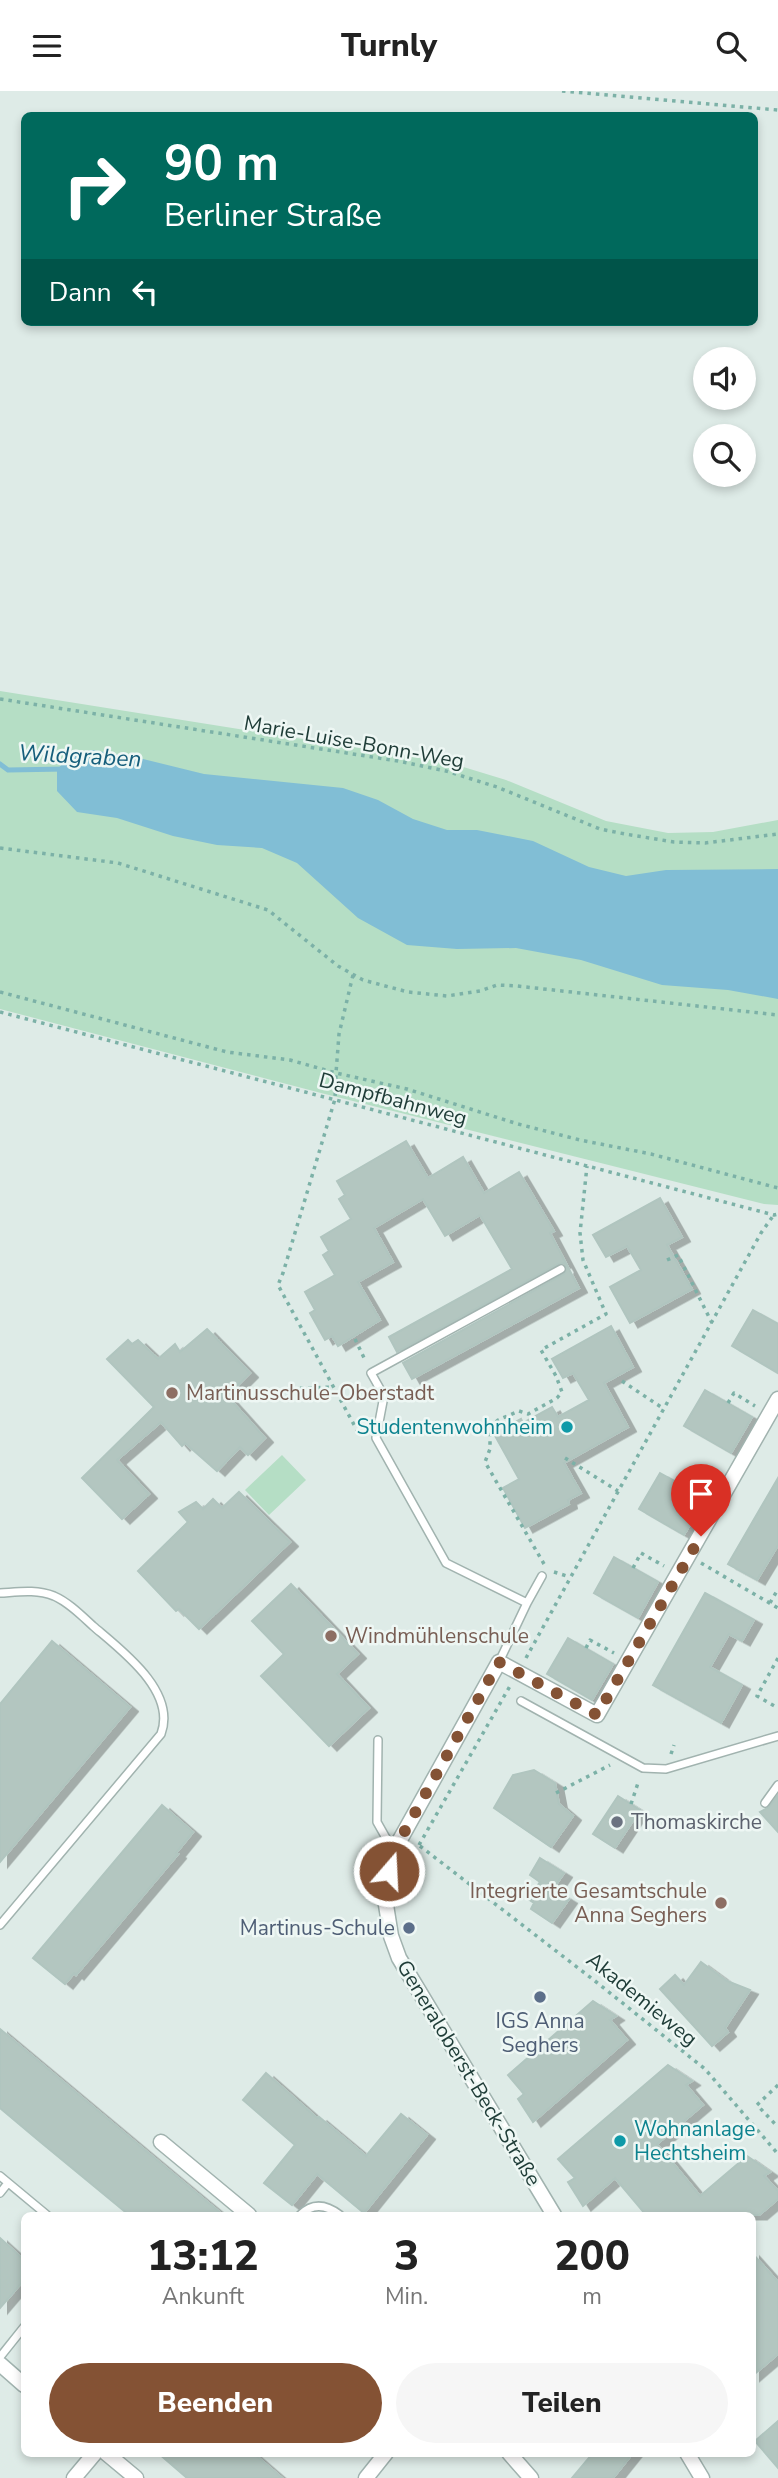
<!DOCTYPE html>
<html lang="de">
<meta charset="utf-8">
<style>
:root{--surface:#fff;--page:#f6f6f6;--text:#222;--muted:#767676;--accent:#845234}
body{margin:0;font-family:"Nunito Sans",sans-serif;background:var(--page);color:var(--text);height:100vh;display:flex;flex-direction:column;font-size:26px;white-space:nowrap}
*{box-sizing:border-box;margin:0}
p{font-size:23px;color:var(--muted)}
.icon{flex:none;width:38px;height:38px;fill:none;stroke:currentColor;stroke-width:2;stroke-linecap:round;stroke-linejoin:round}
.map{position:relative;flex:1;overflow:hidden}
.details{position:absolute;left:21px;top:2121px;width:735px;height:245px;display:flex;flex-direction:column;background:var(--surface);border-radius:10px;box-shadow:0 4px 10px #0003}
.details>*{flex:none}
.top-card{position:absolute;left:21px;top:21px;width:737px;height:214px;border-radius:10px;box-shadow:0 4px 10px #0003;background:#00695c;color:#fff;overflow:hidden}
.controls{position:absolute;left:693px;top:256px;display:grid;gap:14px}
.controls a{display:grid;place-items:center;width:63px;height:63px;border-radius:50%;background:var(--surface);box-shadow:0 4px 10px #0003;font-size:35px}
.pin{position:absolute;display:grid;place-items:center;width:60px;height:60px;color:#fff;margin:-72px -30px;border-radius:50% 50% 50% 0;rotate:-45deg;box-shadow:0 0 7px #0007}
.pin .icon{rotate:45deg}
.me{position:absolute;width:77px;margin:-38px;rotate:19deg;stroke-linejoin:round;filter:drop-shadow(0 0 5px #0008)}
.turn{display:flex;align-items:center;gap:24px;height:147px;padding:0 28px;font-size:32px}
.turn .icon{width:91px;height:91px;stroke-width:2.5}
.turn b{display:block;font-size:49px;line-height:60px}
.then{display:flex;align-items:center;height:66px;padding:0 28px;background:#0003;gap:14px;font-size:26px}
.eta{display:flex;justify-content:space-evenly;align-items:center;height:119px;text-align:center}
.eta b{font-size:42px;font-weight:800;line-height:49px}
.action{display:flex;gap:14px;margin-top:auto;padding:14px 28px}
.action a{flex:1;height:80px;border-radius:42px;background:var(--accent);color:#fff;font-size:28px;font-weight:800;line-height:80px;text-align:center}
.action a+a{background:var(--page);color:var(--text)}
header{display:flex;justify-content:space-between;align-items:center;height:91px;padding:0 28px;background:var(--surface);font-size:32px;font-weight:800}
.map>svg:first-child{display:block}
</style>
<header><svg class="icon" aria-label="menu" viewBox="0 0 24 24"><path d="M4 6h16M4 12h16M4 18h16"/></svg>Turnly<svg class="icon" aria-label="search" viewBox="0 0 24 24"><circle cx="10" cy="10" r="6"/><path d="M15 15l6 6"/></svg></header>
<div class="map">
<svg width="778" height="2387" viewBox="0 0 778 2387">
<defs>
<filter id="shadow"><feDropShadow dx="8" dy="4.5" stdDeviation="0" flood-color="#0004"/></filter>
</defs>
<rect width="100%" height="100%" fill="#deebe7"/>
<path fill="#b5dec5" d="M 0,600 L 447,671 L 506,689 L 606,730 L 668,742 L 713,741 L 778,729 L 778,1114 L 764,1113 L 321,1002 L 0,918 Z
M 282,1364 L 306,1389 L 269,1424 L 245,1399 Z"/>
<path fill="#81bed5" d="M 92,659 L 139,667 L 204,683 L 343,697 L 378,709 L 413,728 L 447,739 L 477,739 L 533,750 L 589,776 L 626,785 L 666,779 L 778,778 L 778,908 L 728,899 L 662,894 L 581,869 L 516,857 L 457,858 L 407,854 L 358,827 L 297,772 L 262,757 L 217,754 L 173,745 L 117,727 L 77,721 L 57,700 L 57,679 L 69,665 Z"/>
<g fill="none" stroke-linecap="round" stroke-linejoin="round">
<path stroke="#81bed5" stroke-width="5" d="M 0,673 L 8,679 L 65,678"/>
</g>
<path fill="#b3c6c0" stroke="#b0c5bf" stroke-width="2" filter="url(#shadow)" d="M 406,1050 L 428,1087 L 463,1066 L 484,1102 L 519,1081 L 554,1140 L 550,1142 L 579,1197 L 412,1288 L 403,1272 L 564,1183 L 567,1177 L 564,1172 L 558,1173 L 397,1261 L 389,1246 L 512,1178 L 480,1124 L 445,1145 L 423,1108 L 374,1137 L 393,1171 L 358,1191 L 380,1229 L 338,1255 L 332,1245 L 325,1249 L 310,1222 L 315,1219 L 305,1201 L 335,1184 L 323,1164 L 329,1160 L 321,1146 L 351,1128 L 339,1108 L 345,1104 L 337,1090 Z
M 660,1107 L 682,1146 L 667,1154 L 692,1198 L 630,1232 L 610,1196 L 641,1179 L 627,1155 L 606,1166 L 593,1144 Z
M 753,1219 L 778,1233 L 778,1282 L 732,1255 Z
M 611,1235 L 633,1276 L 604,1292 L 628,1336 L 564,1372 L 581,1402 L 568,1409 L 569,1413 L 525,1437 L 503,1397 L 519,1388 L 494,1343 L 521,1328 L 523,1332 L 552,1316 L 558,1326 L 589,1309 L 573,1282 L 563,1287 L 552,1268 Z
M 207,1238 L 250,1282 L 227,1305 L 265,1347 L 248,1364 L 240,1356 L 217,1380 L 185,1352 L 182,1355 L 161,1331 L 117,1369 L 149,1403 L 122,1428 L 82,1387 L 154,1316 L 107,1268 L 128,1249 L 132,1253 L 138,1249 L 158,1268 L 175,1253 L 180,1261 Z
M 705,1299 L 752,1326 L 731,1362 L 684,1335 Z
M 660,1382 L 705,1407 L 684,1444 L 639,1418 Z
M 778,1387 L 778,1454 L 757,1489 L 728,1473 Z
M 239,1401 L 290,1451 L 199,1538 L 179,1518 L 176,1520 L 138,1480 L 188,1431 L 179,1421 L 196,1411 L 203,1418 L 213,1408 L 222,1417 Z
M 614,1466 L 658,1491 L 638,1527 L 594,1502 Z
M 291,1493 L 358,1563 L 337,1583 L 369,1617 L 329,1655 L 261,1585 L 284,1563 L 252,1530 Z
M 705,1502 L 754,1529 L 742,1550 L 729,1543 L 710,1576 L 742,1594 L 721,1632 L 653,1594 Z
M 568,1547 L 613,1573 L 592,1609 L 547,1583 Z
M 52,1550 L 130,1616 L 0,1771 L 0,1613 Z
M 534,1679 L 555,1692 L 559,1713 L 573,1725 L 551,1756 L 494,1717 L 513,1684 Z
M 778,1704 L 778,1741 L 760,1721 L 769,1716 Z
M 618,1705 L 640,1719 L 615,1757 L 593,1743 Z
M 162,1714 L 193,1741 L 176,1762 L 178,1763 L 76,1884 L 74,1882 L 65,1893 L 33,1867 Z
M 540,1767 L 564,1782 L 553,1798 L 569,1808 L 552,1832 L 531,1818 L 534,1812 L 528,1808 L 540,1791 L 530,1784 Z
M 701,1871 L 727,1890 L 750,1899 L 725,1937 L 728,1941 L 712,1955 L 660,1898 L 675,1884 L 684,1894 Z
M 593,1910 L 616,1925 L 610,1929 L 627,1949 L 533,2031 L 518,2008 L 524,2003 L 508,1984 Z
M 0,1938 L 170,2080 L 223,2124 L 129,2124 L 38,2049 L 0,2017 Z
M 668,1974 L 692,1990 L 686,1994 L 703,2014 L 657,2053 L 700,2105 L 747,2065 L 770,2081 L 764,2085 L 778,2100 L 778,2108 L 759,2124 L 646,2124 L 615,2087 L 583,2115 L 568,2091 L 575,2087 L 558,2068 Z
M 266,1982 L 317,2027 L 319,2026 L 366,2065 L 401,2023 L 427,2044 L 364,2122 L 317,2083 L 292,2114 L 264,2092 L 295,2054 L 243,2009 Z
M 0,2147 L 24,2169 L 24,2189 L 0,2217 Z
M 752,2162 L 778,2191 L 778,2263 L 752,2285 Z
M 778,2330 L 778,2377 L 755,2350 Z
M 158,2362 L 253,2362 L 282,2387 L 187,2387 Z
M 593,2362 L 633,2362 L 613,2387 L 572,2387 Z"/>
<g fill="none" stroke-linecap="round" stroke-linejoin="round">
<defs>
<path id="lane" d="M 0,1502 C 18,1501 36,1498 54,1505 C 68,1511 81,1524 93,1535 C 121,1559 177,1600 161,1643 L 0,1834
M 527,1512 L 542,1485
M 499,1571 L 527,1512 L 446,1472 L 376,1347 L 384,1305 L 371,1282 L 561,1178
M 521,1610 L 643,1677 L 666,1678 L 778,1645
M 378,1649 L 377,1731 L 386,1747 L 396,1756
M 765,1712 L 778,1694
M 0,2085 L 47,2124
M 0,2102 L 8,2092
M 300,2124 C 313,2111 327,2114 340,2124
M 0,2266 L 24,2236"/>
<path id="street" d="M 161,2051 L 249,2124
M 554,2124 L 399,1867 L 391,1845 L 386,1814 L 391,1765 L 499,1571 L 597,1624 L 778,1308
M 0,2273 L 24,2294
M 106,2362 L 136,2387
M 509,2362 L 531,2387
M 687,2362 L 702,2387
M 74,2387 L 95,2362
M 366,2387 L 386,2362"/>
</defs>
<use href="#lane" stroke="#a1b3af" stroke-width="10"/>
<use href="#street" stroke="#a1b3af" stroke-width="17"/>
<path stroke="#7cb1a7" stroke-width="3.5" stroke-dasharray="3.5 5" stroke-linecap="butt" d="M 562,0 L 778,19
M 0,608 L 398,670 L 446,680 L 497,696 L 600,738 L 625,743 L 674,751 L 705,752 L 778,743
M 0,757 L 118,772 L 268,819 L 338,875 L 363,889 L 408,901 L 447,905 L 480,900 L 497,894 L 517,895 L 778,924
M 353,884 L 339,943 L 336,982 L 407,998 L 518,1033 L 580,1049 L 651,1063 L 778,1097
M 0,901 L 227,961 L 290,969 L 336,982 L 335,1008 L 283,1182 L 278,1194 L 358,1341 L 364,1343
M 0,921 L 774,1124 L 778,1123
M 667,1169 L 678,1164 L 712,1232
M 355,1248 L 366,1271
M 622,1290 L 664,1318
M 269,1308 L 284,1298 L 333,1296
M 728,1312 L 734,1302 L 755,1315
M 565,1367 L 618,1400
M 683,1395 L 690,1383 L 710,1395
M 701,1472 L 778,1517
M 544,1473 L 485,1371 L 490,1358 L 490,1337 L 498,1329 L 519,1320 L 528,1323 L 557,1307 L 562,1301 L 556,1285 L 541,1259 L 606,1223 L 583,1169 L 580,1142 L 587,1075
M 633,1477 L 641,1462 L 664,1475
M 554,1481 L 570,1486
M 770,1512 L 778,1498
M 586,1557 L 590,1549 L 614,1562
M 526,1567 L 761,1142 L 773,1125
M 778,1567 L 757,1605 L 778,1617
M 671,1663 L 674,1654
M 556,1702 L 610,1674
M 631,1713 L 639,1689
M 419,1754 L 510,1595
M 420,1755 L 595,1890 L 705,1978 L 778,2063
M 778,1994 L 757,2014 L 778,2036"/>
<use href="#lane" stroke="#fff" stroke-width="7"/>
<use href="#street" stroke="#fff" stroke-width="14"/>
</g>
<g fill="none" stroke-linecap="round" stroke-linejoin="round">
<path stroke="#845234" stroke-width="12" stroke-dasharray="0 21.6" d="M 389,1780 L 396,1756 L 499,1571 L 597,1624 L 701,1445"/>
</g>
<g fill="#8d6e63" stroke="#eef7f4" stroke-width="2.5">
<circle cx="172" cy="1302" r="7"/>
<circle cx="331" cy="1545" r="7"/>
<circle cx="721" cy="1812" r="7"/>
</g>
<g fill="#0f9aa8" stroke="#eef7f4" stroke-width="2.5">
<circle cx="567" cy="1336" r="7"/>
<circle cx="620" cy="2050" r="7"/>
</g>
<circle fill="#6b7280" stroke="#eef7f4" stroke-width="2.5" cx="617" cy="1731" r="7"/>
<g fill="#5c6f8a" stroke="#eef7f4" stroke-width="2.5">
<circle cx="409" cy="1837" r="7"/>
<circle cx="540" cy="1906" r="7"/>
</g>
<g text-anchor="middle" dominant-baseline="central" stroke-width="5" stroke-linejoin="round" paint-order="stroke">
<g font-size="21" fill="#1e3c37" stroke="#eef7f4">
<text transform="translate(354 651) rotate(10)">Marie-Luise-Bonn-Weg</text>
<text transform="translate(393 1008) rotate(15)">Dampfbahnweg</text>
<text transform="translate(642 1908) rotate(39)">Akademieweg</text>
<text transform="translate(469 1982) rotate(59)">Generaloberst-Beck-Straße</text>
</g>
<g font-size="21" fill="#785e54" stroke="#eef7f4" text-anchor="start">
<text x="186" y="1302">Martinusschule-Oberstadt</text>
<text x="345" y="1545">Windmühlenschule</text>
<text x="707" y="1800" text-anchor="end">Integrierte Gesamtschule<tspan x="707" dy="24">Anna Seghers</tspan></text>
</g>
<g font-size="21" fill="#0d838f" stroke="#eef7f4" text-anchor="end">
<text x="553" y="1336">Studentenwohnheim</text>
<text x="634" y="2038" text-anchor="start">Wohnanlage<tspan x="634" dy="24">Hechtsheim</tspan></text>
</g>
<g font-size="21" fill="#5b616d" stroke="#eef7f4" text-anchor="start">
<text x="631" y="1731">Thomaskirche</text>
</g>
<g font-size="21" fill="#4e5e75" stroke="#eef7f4" text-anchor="end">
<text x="395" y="1837">Martinus-Schule</text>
<text x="540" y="1930" text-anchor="middle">IGS Anna<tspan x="540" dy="24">Seghers</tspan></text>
</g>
<g font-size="23" font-style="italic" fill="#155e7b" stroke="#eef7f4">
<text transform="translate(80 665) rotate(3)">Wildgraben</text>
</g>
</g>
</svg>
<div class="controls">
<a><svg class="icon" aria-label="sound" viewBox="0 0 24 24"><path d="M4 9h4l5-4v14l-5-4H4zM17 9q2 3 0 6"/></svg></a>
<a><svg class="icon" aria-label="search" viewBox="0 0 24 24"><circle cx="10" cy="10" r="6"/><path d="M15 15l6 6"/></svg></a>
</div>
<div class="pin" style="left:701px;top:1445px;background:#d93025"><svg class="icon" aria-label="arrive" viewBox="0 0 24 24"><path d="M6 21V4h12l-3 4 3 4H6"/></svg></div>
<svg class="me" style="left:389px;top:1780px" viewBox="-20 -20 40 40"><circle r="17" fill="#845234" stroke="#fff" stroke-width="3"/><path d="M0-11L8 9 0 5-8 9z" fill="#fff"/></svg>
<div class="top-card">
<div class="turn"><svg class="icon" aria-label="right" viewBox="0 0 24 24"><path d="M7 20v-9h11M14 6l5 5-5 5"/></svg><div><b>90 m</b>Berliner Straße</div></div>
<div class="then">Dann<svg class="icon" aria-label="left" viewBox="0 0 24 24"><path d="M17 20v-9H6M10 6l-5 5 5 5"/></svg></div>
</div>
<section class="details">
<div class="eta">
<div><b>13:12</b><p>Ankunft</p></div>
<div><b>3</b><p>Min.</p></div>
<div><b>200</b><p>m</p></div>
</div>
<div class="action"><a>Beenden</a><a>Teilen</a></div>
</section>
</div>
